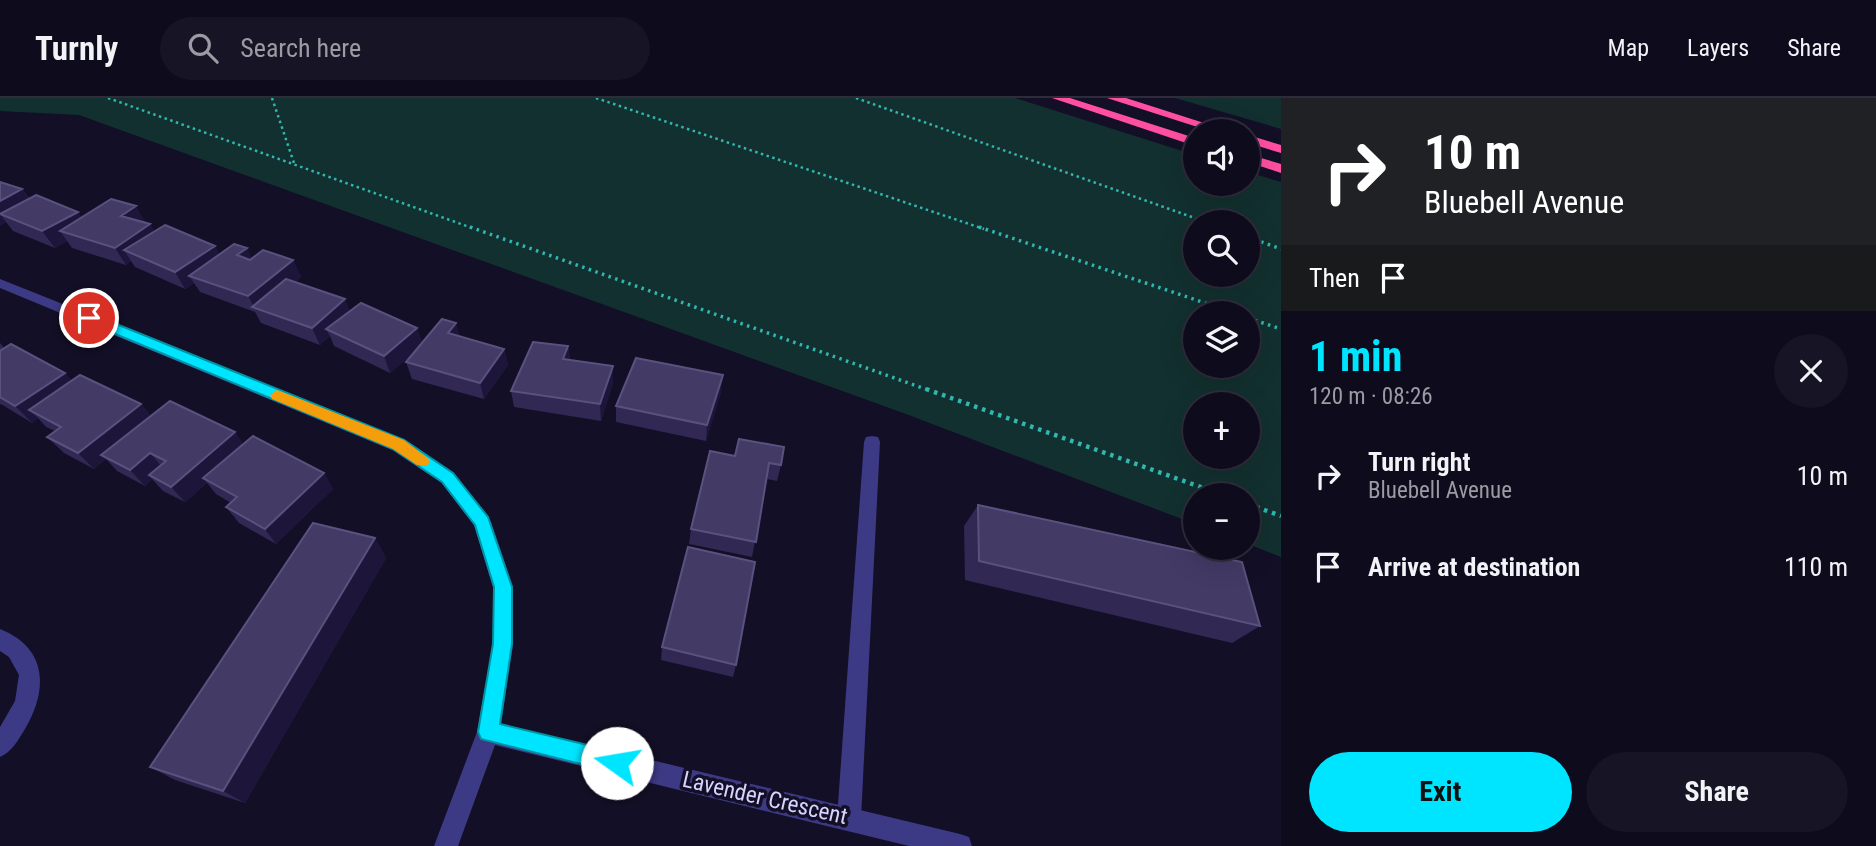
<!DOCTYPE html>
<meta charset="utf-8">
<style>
:root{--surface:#0e0b1c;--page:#171425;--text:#f1f3f6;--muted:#9b9ba3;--line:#2e2b3b;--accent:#00e5ff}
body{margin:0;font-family:"Roboto Condensed",sans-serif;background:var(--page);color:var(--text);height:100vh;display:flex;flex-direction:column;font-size:26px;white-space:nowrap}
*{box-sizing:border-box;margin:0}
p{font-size:23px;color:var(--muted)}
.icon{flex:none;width:38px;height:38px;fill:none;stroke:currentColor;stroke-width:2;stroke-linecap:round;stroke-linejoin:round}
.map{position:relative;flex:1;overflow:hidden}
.panel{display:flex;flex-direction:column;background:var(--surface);width:595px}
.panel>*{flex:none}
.hud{background:#202124;color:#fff;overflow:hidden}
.buttons{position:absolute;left:1183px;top:21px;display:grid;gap:14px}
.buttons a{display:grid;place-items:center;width:77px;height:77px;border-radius:50%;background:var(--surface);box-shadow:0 7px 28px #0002,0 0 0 2px var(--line);font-size:35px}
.pin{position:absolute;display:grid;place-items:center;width:60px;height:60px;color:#fff;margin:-30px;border:4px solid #fff;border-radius:50%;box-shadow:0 2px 7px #0007}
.me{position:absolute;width:77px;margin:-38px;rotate:283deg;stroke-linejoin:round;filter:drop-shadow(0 0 5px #0008)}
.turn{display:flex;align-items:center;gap:24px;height:147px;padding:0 28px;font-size:32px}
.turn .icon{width:91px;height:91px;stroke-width:2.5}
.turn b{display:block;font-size:49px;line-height:60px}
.then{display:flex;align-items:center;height:66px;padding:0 28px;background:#0003;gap:14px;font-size:26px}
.round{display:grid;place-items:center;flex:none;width:74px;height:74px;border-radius:37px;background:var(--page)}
.summary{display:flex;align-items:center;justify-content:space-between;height:119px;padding:0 28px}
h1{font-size:42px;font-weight:700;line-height:52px;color:var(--accent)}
.cta{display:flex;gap:14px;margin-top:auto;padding:14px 28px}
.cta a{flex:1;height:80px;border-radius:42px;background:var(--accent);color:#111;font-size:28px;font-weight:700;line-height:80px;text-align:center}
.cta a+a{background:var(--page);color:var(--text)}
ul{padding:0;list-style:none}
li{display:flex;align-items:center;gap:21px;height:91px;padding:0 28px}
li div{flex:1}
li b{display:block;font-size:26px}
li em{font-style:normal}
header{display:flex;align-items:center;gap:42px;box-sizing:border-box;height:98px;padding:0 35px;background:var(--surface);border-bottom:2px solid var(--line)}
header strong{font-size:33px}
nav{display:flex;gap:38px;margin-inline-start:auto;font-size:24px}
.search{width:490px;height:63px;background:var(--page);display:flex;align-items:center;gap:18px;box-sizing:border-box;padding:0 24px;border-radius:38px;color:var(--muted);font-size:26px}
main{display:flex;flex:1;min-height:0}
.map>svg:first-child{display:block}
</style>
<header>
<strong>Turnly</strong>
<div class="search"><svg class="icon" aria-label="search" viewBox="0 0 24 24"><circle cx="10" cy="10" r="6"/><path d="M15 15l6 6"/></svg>Search here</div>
<nav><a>Map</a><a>Layers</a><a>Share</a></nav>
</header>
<main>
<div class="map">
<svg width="1281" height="748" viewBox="0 0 1281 748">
<rect width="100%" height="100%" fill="#130f26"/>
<path fill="#12302f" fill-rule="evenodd" d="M 0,0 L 1015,0 L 1195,57 L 1195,86 L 1248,86 L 1248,74 L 1281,84 L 1281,459 L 1248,446 L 1248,397 L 1195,397 L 1195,426 L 906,316 L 79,17 L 0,13 ZM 1195,124 L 1248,124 L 1248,177 L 1195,177 ZM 1248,215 L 1248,268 L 1195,268 L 1195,215 ZM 1195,306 L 1248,306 L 1248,359 L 1195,359 Z
M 1175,0 L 1281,0 L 1281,31 Z"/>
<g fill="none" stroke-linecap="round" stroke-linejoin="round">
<path stroke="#2fb8b0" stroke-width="2.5" stroke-dasharray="2.5 3.5" stroke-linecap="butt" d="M 108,0 L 475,131
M 272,0 L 294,65
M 596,0 L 984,131
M 856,0 L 1206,124"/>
<path stroke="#2fb8b0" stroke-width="3.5" stroke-dasharray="2.5 4.5" stroke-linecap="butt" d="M 470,129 L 931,293
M 979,129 L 1235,215
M 1248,139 L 1281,151
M 1248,220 L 1281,231"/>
<path stroke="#2fb8b0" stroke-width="4.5" stroke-dasharray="3.5 5" stroke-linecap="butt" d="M 926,291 L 1223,397
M 1248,406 L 1281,418"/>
<path fill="#3d3a85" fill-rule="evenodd" d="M 872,338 L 878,339 L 880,344 L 861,720 L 858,729 L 849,732 L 840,729 L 837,720 L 864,344 L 866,339 Z
M 0,531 C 48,550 48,592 25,631 C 18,642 12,654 0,659 L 0,629 L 15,603 L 19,577 L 9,559 L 0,553 Z"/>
<path fill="#3d3a85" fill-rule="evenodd" d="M 0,181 L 404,342 L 454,375 L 491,424 L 513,489 L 513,546 L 501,626 L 960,736 L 969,739 L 972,748 L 909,748 L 495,647 L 458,748 L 434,748 L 477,634 L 493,546 L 493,489 L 474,427 L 442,385 L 392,352 L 0,190 Z"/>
<path fill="#ff4fa3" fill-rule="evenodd" d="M 1052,0 L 1070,0 L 1195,40 L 1195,48 Z
M 1107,0 L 1126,0 L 1229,33 L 1210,33 Z
M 1248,37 L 1281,47 L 1281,55 L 1248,45 Z
M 1248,56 L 1281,66 L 1281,75 L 1248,64 Z"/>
</g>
<path fill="#312854" d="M 0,84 L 22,91 L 30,101 L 82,119 L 146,125 L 150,126 L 154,134 L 215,148 L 219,156 L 247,150 L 252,161 L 293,162 L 301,179 L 295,184 L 350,213 L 417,230 L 422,245 L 460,239 L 504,251 L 508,267 L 484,301 L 412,281 L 406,264 L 415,254 L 390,275 L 334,248 L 330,238 L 320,247 L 261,225 L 255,214 L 200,194 L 194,185 L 185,191 L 135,169 L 131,163 L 126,167 L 72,150 L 67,143 L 55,150 L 13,133 L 6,124 L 0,127 Z
M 0,245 L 4,250 L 65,275 L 72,283 L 141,306 L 151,318 L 235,334 L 243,346 L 324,375 L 333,391 L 276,446 L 239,425 L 226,409 L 231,405 L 216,396 L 207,385 L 185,404 L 163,393 L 152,381 L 145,388 L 117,373 L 106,361 L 94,371 L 64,355 L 47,339 L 55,333 L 46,329 L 38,320 L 32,325 L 1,306 L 0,307 Z
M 568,248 L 570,262 L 613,268 L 613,285 L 601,323 L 514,309 L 511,293 Z
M 721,294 L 706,343 L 616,324 L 616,308 Z
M 710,353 L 781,367 L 777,383 L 767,381 L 752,459 L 689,446 L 691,431 Z
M 978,407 L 1260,528 L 1232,545 L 965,482 L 964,428 Z
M 375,440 L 386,460 L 245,705 L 175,682 L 150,669 Z
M 662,549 L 736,567 L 733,579 L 661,562 Z"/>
<path fill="#1d163a" d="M 22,91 L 34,108 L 0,116 L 6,124 L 1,127 L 0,126 L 0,103 Z
M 136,108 L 146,125 L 121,118 Z
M 78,114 L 90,130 L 60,133 L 67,143 L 55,150 L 42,133 Z
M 150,126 L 160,143 L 124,152 L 131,163 L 126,167 L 115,150 Z
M 215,148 L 224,165 L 189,178 L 194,185 L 185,191 L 175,174 Z
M 247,150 L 255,167 L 237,157 Z
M 293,162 L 301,179 L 261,212 L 254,209 L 248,198 Z
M 345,201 L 352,218 L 326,231 L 330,238 L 320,247 L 312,230 Z
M 456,225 L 461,242 L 448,235 Z
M 417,230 L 423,247 L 390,275 L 384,258 Z
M 568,248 L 570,265 L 563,261 Z
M 504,251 L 508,267 L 484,301 L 480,285 Z
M 613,268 L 613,285 L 601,323 L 600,306 Z
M 65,275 L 80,292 L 29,312 L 38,320 L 32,325 L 15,308 Z
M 723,277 L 721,294 L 706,343 L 707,327 Z
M 141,306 L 155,322 L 101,357 L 106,361 L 94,371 L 78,355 Z
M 235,334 L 246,350 L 203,380 L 207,385 L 185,404 L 171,389 Z
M 150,355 L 164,371 L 149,377 L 152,381 L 145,388 L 130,372 Z
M 324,375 L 333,391 L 276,446 L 265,431 Z
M 375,440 L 386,460 L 245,705 L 223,693 Z"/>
<path fill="#433a66" stroke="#5a527e" stroke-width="2" d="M 0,84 L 22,91 L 0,103 Z
M 36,97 L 78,114 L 42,133 L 0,116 Z
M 111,101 L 136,108 L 121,118 L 150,126 L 115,150 L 60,133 Z
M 165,127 L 215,148 L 175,174 L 124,152 Z
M 234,146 L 247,150 L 237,157 L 250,162 L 263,152 L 293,162 L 248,198 L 189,178 Z
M 286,181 L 345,201 L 312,230 L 252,209 Z
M 361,205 L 417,230 L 384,258 L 326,231 Z
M 442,221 L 456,225 L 448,235 L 504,251 L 480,285 L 406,264 Z
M 533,244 L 568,248 L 563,261 L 613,268 L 600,306 L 511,293 Z
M 11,246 L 65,275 L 15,308 L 0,299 L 0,253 Z
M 636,260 L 723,277 L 707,327 L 616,308 Z
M 80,277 L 141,306 L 78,355 L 47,339 L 61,329 L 29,312 Z
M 170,303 L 235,334 L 171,389 L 149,377 L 166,363 L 150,355 L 130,372 L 101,357 Z
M 253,338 L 324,375 L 265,431 L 226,409 L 237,399 L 203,380 Z
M 739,341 L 784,349 L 781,367 L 769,365 L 756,444 L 691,431 L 710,353 L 735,358 Z
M 978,407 L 1242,464 L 1260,528 L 979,463 Z
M 313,425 L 375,440 L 223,693 L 150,669 Z
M 688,449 L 755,464 L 736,567 L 662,549 Z"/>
<path fill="#00e5ff" stroke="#0095a6" stroke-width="2" d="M 89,215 L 404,342 L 453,375 L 488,419 L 512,489 L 512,546 L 500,626 L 617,654 L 625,657 L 628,665 L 625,672 L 617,675 L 481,641 L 478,634 L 493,546 L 494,489 L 475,427 L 442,384 L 393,351 L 84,223 L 84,217 Z"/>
<path fill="#f59e0b" d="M 277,292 L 404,342 L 430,362 L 428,367 L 417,367 L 393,351 L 272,301 L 270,297 Z"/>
<g text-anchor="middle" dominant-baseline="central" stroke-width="7" stroke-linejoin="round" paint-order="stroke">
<g font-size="23" fill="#d9d4ff" stroke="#130f26">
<text transform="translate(765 700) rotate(13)">Lavender Crescent</text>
</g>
</g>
</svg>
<div class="buttons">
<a><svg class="icon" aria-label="sound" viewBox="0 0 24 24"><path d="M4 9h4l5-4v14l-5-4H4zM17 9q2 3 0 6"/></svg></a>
<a><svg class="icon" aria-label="search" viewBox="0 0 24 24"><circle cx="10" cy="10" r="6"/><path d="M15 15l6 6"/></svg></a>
<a><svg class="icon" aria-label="layers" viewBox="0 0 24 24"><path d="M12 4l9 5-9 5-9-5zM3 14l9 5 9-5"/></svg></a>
<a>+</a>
<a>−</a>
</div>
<div class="pin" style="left:89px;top:220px;background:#d93025"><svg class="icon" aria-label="arrive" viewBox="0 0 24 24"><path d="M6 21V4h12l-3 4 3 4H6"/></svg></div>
<svg class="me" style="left:617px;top:665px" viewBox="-20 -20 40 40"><circle r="19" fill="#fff"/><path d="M0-13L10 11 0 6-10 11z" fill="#00e5ff"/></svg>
</div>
<section class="panel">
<div class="hud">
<div class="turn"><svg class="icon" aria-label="right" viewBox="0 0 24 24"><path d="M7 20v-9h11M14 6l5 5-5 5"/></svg><div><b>10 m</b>Bluebell Avenue</div></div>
<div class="then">Then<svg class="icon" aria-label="arrive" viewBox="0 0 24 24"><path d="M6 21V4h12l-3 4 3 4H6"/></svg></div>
</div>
<div class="summary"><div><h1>1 min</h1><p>120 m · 08:26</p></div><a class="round"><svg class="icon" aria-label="close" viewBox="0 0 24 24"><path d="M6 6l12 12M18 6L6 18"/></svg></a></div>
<ul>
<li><svg class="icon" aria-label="right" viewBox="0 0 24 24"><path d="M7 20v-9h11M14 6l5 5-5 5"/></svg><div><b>Turn right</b><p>Bluebell Avenue</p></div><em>10 m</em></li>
<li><svg class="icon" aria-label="arrive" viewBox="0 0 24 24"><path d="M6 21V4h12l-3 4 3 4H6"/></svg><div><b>Arrive at destination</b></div><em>110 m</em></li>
</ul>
<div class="cta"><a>Exit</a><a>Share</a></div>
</section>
</main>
